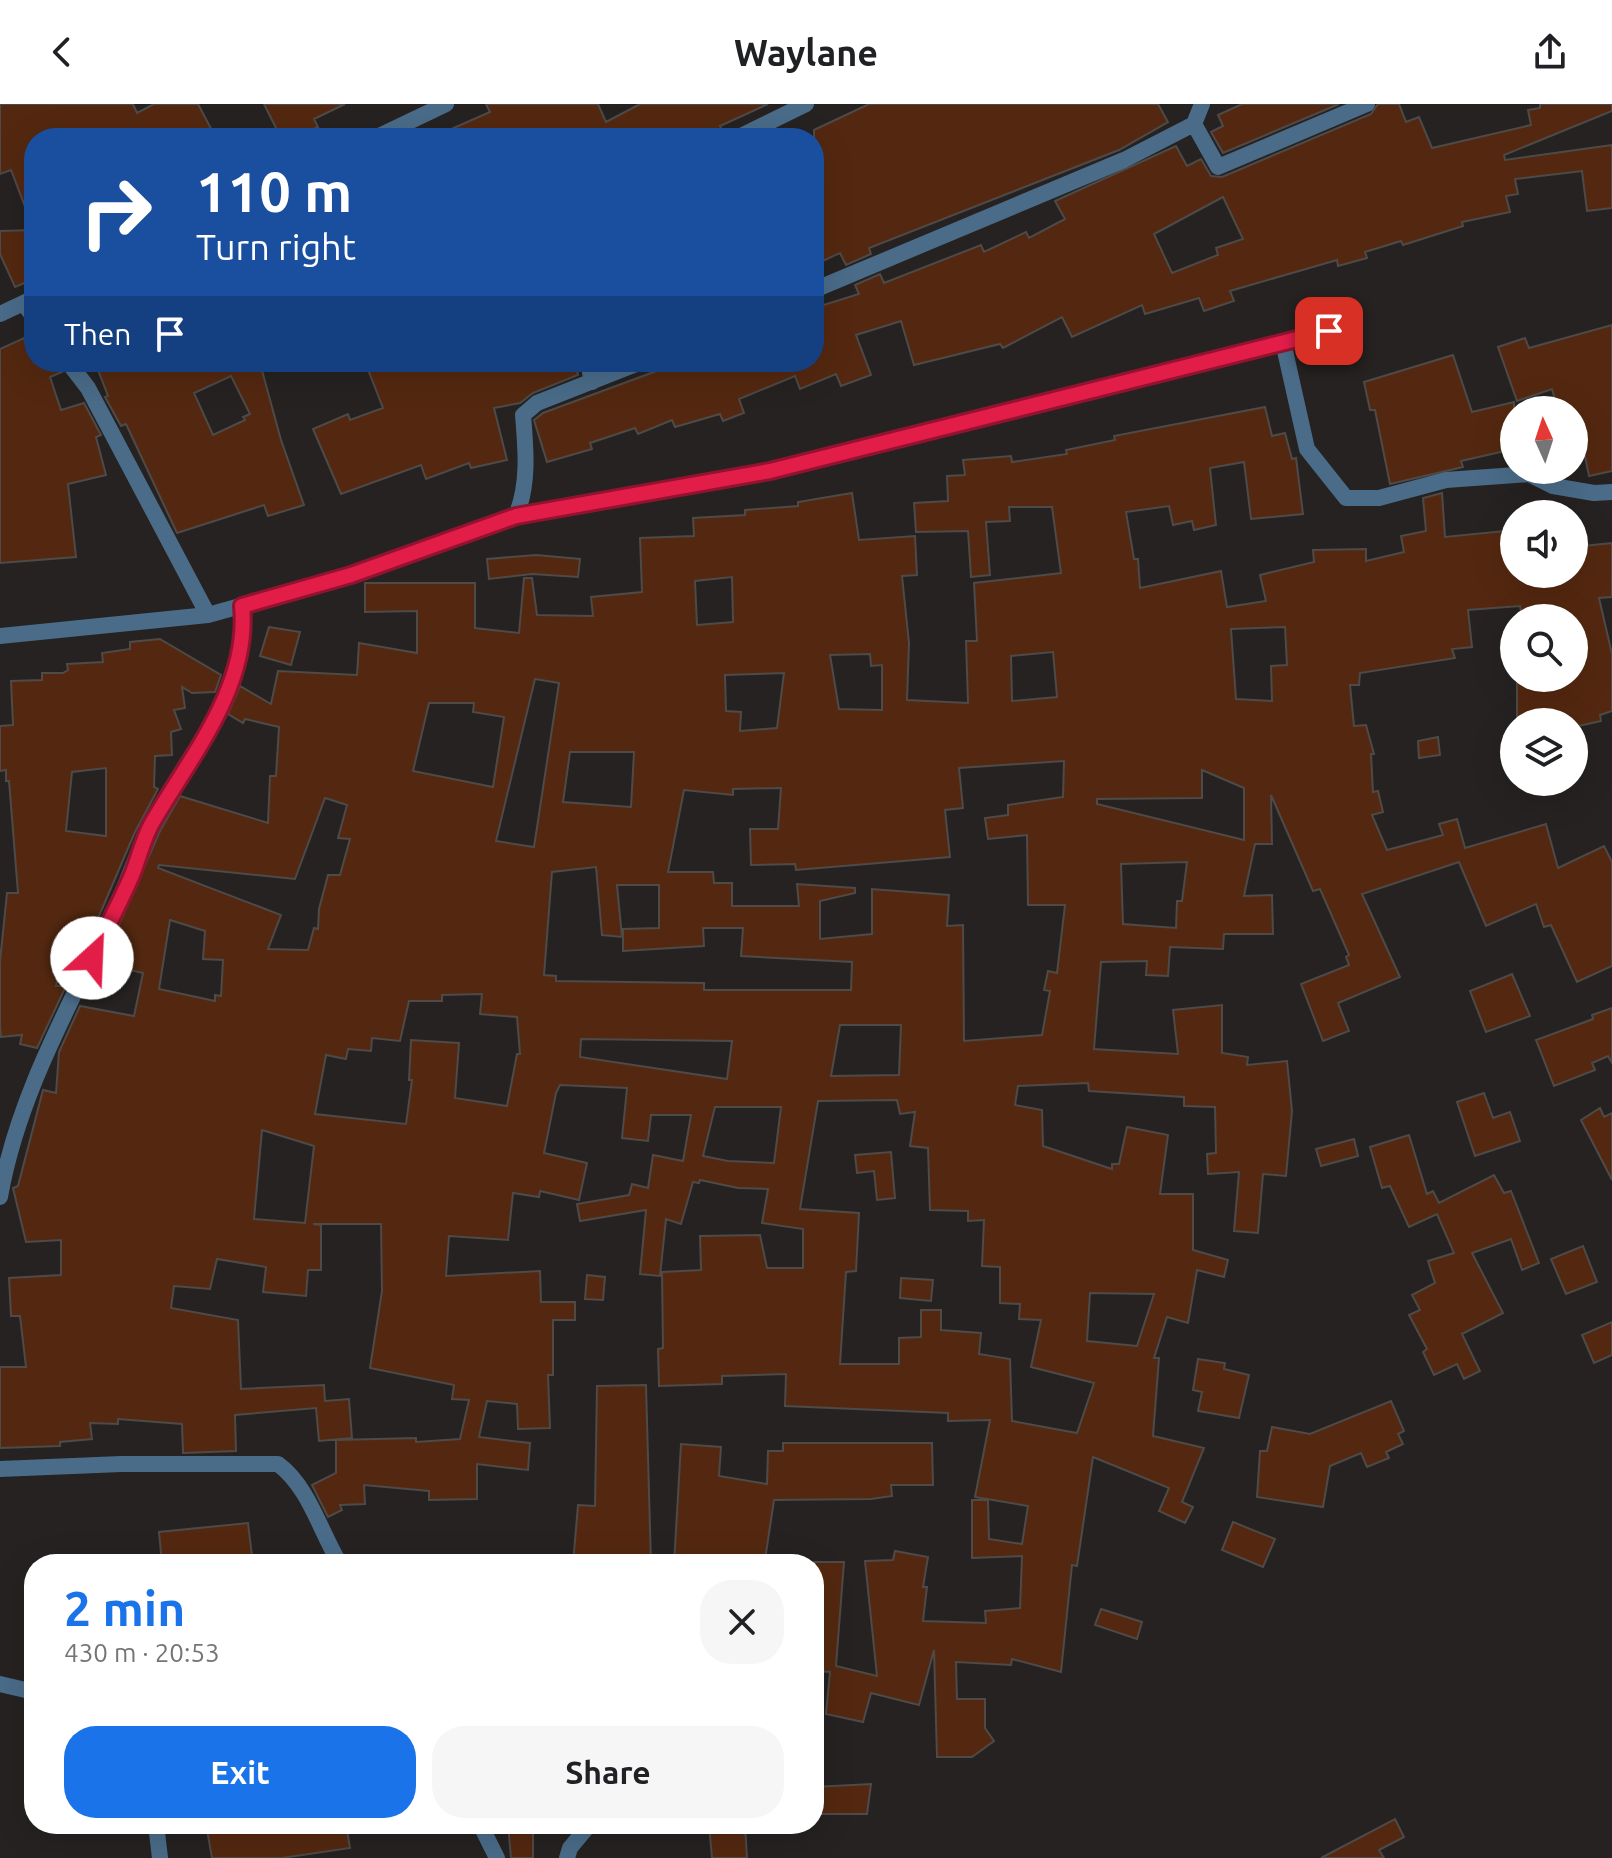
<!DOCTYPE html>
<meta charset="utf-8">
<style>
:root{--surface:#fff;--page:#f6f6f6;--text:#202124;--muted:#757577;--accent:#1a73e8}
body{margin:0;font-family:Ubuntu,sans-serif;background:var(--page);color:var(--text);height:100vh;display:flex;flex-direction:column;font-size:30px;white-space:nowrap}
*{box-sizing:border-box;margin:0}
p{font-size:26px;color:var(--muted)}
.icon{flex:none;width:44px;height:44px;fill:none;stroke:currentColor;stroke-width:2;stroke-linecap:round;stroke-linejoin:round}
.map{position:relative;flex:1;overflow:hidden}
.panel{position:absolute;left:24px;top:1450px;width:800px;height:280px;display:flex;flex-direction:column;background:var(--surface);border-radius:32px;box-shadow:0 8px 32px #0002}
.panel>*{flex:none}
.hud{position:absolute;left:24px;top:24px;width:800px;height:244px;border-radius:32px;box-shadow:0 8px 32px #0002;background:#1a4fa0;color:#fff;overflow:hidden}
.needle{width:52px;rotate:357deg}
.controls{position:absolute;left:1500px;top:292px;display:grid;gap:16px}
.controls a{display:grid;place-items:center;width:88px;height:88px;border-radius:50%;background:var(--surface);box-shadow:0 8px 32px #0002;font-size:40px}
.pin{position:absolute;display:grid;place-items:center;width:68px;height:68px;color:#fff;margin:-34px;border-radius:16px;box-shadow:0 4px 12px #0006}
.me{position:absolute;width:88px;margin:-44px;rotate:25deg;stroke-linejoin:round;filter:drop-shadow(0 0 6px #0008)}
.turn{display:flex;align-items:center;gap:28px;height:168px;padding:0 40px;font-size:36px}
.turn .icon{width:104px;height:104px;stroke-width:2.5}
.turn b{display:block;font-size:56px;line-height:68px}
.then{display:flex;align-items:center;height:76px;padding:0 40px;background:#0003;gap:16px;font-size:30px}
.round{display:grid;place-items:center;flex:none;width:84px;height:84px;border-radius:32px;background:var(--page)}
.overview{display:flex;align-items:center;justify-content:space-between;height:136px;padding:0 40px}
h1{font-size:48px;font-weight:700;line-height:60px;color:var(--accent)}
.button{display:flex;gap:16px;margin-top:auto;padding:16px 40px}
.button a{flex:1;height:92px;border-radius:32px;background:var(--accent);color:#fff;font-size:32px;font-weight:700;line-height:92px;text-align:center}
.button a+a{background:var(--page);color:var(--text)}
header{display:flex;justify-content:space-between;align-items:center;height:104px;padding:0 40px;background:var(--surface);font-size:36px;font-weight:700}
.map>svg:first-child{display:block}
</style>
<header><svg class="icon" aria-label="back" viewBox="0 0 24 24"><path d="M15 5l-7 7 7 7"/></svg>Waylane<svg class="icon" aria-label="share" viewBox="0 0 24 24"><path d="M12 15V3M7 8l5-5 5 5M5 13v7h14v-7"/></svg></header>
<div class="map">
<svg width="1612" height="1754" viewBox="0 0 1612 1754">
<rect width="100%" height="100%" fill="#252221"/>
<path fill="#542810" stroke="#4d4a48" stroke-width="2" fill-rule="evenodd" d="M 0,0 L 133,0 L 137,9 L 154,0 L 198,0 L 216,34 L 34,34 L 32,121 L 11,66 L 0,70 Z
M 264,0 L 345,0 L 314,15 L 318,23 L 294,34 L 281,34 Z
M 486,0 L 598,0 L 606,18 L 640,0 L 768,0 L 720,22 L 723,28 L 710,34 L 431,34 L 490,8 Z
M 869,0 L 1158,0 L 1168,18 L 1119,46 L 869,144 L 871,150 L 846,161 L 840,149 L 814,161 L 814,26 Z
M 1242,0 L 1339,0 L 1223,49 L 1211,28 L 1223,22 L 1218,11 Z
M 1378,0 L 1399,0 L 1406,18 L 1419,13 L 1432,44 L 1531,21 L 1528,6 L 1540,4 L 1540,0 L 1612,0 L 1612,7 L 1504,51 L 1505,56 L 1612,41 L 1612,104 L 1587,107 L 1582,67 L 1515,75 L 1518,90 L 1506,92 L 1510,108 L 1462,118 L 1463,122 L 1403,141 L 1401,137 L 1365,148 L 1367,154 L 1338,162 L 1337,156 L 1230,187 L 1234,197 L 1204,207 L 1199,194 L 1145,210 L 1142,201 L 1072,233 L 1062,213 L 1003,244 L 1000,240 L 914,261 L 901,217 L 856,231 L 871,271 L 841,282 L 836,270 L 800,285 L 795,272 L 739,295 L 744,309 L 723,317 L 720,310 L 675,323 L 672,316 L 638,330 L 635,324 L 590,339 L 592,345 L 547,358 L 534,316 L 543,309 L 670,262 L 669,258 L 814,258 L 814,204 L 859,190 L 855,181 L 880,170 L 884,179 L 981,141 L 984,148 L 1026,128 L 1029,134 L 1065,115 L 1055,97 L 1176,42 L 1187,62 L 1201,55 L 1211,72 L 1222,73 L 1371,10 ZM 1223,93 L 1243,135 L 1216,144 L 1218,151 L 1172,169 L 1154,130 Z
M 34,126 L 34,175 L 15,183 L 0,150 L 0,127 Z
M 1612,221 L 1612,367 L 1589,372 L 1579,323 L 1574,324 L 1574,306 L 1558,306 L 1552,285 L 1517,297 L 1498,243 L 1525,234 L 1529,244 Z
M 24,234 L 34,258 L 57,258 L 62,268 L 50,273 L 61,306 L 84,299 L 101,331 L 96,333 L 106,371 L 68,380 L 76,453 L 0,459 L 0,245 Z
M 1453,251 L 1472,308 L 1514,298 L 1514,345 L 1461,357 L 1463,363 L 1390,380 L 1375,306 L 1370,306 L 1364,278 Z
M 95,258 L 263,258 L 260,259 L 281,336 L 304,401 L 268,412 L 264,401 L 177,429 L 126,320 L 121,322 L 105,293 L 108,292 ZM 231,272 L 250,310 L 243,313 L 245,316 L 213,331 L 194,289 Z
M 365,258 L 575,258 L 578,271 L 533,289 L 520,299 L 494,304 L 507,356 L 471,364 L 469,359 L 426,375 L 421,361 L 341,390 L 313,325 L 348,310 L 350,316 L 383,304 Z
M 1265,303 L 1272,332 L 1285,329 L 1292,355 L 1296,354 L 1303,410 L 1251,415 L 1244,358 L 1210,364 L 1216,421 L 1194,426 L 1192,417 L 1173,421 L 1169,402 L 1126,408 L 1134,455 L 1138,455 L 1140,484 L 1221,467 L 1227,503 L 1266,497 L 1260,471 L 1314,458 L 1313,446 L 1366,445 L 1366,457 L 1404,448 L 1401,432 L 1426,427 L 1423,394 L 1442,389 L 1445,433 L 1514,426 L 1514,470 L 1574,470 L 1574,443 L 1612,439 L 1612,493 L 1599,494 L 1612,550 L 1612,607 L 1600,611 L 1601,617 L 1574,623 L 1574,618 L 1517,618 L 1517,574 L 1574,574 L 1574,564 L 1581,563 L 1576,514 L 1522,514 L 1520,502 L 1468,506 L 1472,543 L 1452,545 L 1455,554 L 1360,569 L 1359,581 L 1350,581 L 1354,622 L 1366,621 L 1374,650 L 1371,650 L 1373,688 L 1378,687 L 1383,708 L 1372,711 L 1387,746 L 1443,731 L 1439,720 L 1457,715 L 1465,744 L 1546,720 L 1558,764 L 1604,742 L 1612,758 L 1612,862 L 1577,878 L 1551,821 L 1544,823 L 1536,800 L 1486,822 L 1459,758 L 1362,790 L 1400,873 L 1338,899 L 1349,927 L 1323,937 L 1301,880 L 1349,861 L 1346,853 L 1349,851 L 1320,785 L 1313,787 L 1271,691 L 1272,740 L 1255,740 L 1244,792 L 1272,791 L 1273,830 L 1224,830 L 1223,845 L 1170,843 L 1168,872 L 1146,871 L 1147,857 L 1101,858 L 1094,945 L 1178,950 L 1173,906 L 1222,901 L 1222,949 L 1248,953 L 1247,961 L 1287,957 L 1292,1007 L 1286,1072 L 1263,1070 L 1258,1129 L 1234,1127 L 1239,1068 L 1208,1070 L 1207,1050 L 1216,1049 L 1215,1003 L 1184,1002 L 1184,993 L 1089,987 L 1088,979 L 1018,982 L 1015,1001 L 1042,1006 L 1043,1042 L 1112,1065 L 1112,1060 L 1119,1060 L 1127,1023 L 1168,1031 L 1160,1090 L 1193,1090 L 1193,1146 L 1228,1156 L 1224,1173 L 1197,1166 L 1188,1219 L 1167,1213 L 1154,1254 L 1159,1254 L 1153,1332 L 1204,1344 L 1182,1398 L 1193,1403 L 1185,1419 L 1159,1407 L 1169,1384 L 1093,1353 L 1077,1462 L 1072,1461 L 1061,1568 L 1012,1555 L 1011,1561 L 956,1558 L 957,1595 L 985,1595 L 985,1624 L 994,1637 L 972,1653 L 937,1653 L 934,1546 L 919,1601 L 871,1589 L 863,1618 L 826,1610 L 830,1568 L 819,1567 L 821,1528 L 814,1527 L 814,1458 L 844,1458 L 836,1562 L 877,1572 L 865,1457 L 893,1456 L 895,1447 L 928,1453 L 923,1483 L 927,1483 L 923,1517 L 986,1519 L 985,1507 L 1020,1504 L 1022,1452 L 972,1454 L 972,1396 L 988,1396 L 989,1435 L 1022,1440 L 1028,1402 L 975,1393 L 990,1316 L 948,1317 L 948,1309 L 785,1302 L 786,1270 L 722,1272 L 722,1280 L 659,1282 L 658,1245 L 663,1244 L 662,1168 L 701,1166 L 700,1132 L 760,1131 L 767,1164 L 803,1164 L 803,1125 L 762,1119 L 768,1085 L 738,1084 L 700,1076 L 699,1079 L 693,1078 L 681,1120 L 666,1115 L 660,1172 L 640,1170 L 646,1106 L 580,1117 L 577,1100 L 629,1091 L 632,1080 L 648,1084 L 653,1051 L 683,1057 L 691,1011 L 651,1011 L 648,1037 L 622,1034 L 627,984 L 560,981 L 556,989 L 544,1049 L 587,1059 L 579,1096 L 540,1087 L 539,1093 L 513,1089 L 508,1136 L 449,1132 L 446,1172 L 540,1167 L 541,1198 L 575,1198 L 575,1216 L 553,1216 L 553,1271 L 548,1271 L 550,1324 L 518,1325 L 517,1300 L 487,1297 L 479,1333 L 530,1339 L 528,1366 L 477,1360 L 477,1395 L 429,1396 L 429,1387 L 364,1381 L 365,1400 L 340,1401 L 342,1406 L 328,1413 L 312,1381 L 336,1369 L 336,1336 L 416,1334 L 416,1338 L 460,1335 L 469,1296 L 452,1295 L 454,1281 L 370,1264 L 382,1187 L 381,1120 L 313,1120 L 321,1121 L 321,1166 L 308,1166 L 306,1192 L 263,1188 L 266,1163 L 217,1155 L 210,1185 L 174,1182 L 171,1204 L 238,1216 L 241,1285 L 324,1281 L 325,1297 L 349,1295 L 352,1334 L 319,1337 L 316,1304 L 235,1311 L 236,1347 L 183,1349 L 182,1320 L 118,1315 L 118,1320 L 90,1319 L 92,1335 L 60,1338 L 60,1342 L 0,1344 L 0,1263 L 26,1263 L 20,1212 L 11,1212 L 9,1174 L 61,1171 L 61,1136 L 26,1138 L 13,1084 L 18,1082 L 43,986 L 56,989 L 59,948 L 80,902 L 134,912 L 143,869 L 109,861 L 112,837 L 160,727 L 180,692 L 268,719 L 270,672 L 276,672 L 279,623 L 245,615 L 243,619 L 228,610 L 240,582 L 271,600 L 278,567 L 357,571 L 359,539 L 417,549 L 417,507 L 365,508 L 365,479 L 475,479 L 475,524 L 519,529 L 524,474 L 532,474 L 537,511 L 593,512 L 591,493 L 642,488 L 640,434 L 694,432 L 693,414 L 745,411 L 745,406 L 798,402 L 798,398 L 852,389 L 859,436 L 915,432 L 917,471 L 902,472 L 909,539 L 907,596 L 968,599 L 966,537 L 977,537 L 974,479 L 1061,469 L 1052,403 L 1009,403 L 1010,417 L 986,418 L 990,471 L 971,473 L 968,427 L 916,428 L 914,399 L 948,397 L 947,372 L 965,371 L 963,356 L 1011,352 L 1012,358 L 1067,350 L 1066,346 L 1115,336 L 1114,332 ZM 732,473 L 733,518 L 697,521 L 695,477 ZM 1285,523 L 1287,561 L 1271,562 L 1272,597 L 1236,595 L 1231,525 ZM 1053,548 L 1057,593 L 1012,597 L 1011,552 ZM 870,550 L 871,562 L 882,561 L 882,606 L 839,605 L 830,551 ZM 784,569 L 777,624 L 740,627 L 741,608 L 726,607 L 725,571 ZM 535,575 L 559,579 L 534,743 L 496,737 ZM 429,599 L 474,599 L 473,608 L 504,613 L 493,683 L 413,667 ZM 570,648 L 634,648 L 631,703 L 563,698 ZM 1064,657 L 1063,693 L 1008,701 L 1008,711 L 985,714 L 988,735 L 1027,731 L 1028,801 L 1065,801 L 1057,869 L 1048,867 L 1044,886 L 1050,887 L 1042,931 L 964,937 L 963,821 L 947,822 L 949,791 L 872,785 L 872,830 L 820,835 L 820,797 L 855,789 L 855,784 L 797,780 L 799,802 L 732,802 L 732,779 L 714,779 L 713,768 L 668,768 L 684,686 L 733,691 L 733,685 L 781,684 L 778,725 L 750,725 L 751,761 L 795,760 L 796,766 L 950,753 L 945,706 L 963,704 L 959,664 ZM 1202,666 L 1244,684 L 1244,736 L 1097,700 L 1097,695 L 1202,694 ZM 325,694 L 347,701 L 338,734 L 350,735 L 340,771 L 328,771 L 319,805 L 318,825 L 314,824 L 308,846 L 268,845 L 281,811 L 158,764 L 159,761 L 295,775 ZM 1187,758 L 1182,797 L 1177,797 L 1176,824 L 1123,820 L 1121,760 ZM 596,763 L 602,831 L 622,833 L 617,781 L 659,781 L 659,824 L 623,825 L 623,847 L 704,842 L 703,824 L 743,824 L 741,852 L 852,858 L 851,886 L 704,886 L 704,879 L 556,877 L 556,872 L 544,871 L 552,768 ZM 170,816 L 205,827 L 203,855 L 223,856 L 221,892 L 215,891 L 215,897 L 159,885 ZM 482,890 L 480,910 L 517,913 L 520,950 L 517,950 L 507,1002 L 455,994 L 459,939 L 411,936 L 409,976 L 412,976 L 406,1020 L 315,1010 L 326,951 L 346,955 L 348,945 L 371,947 L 372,934 L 400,937 L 409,897 L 442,897 L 442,891 ZM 840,921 L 901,921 L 899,971 L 831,972 ZM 581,935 L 732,937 L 727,975 L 580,953 ZM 897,996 L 900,1010 L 915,1008 L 910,1042 L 928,1044 L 930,1106 L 968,1107 L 968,1117 L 984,1116 L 982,1162 L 1000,1163 L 1000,1199 L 1020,1200 L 1019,1215 L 1041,1216 L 1031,1263 L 1094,1279 L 1077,1329 L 1012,1317 L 1010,1255 L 979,1250 L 981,1229 L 941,1226 L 941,1206 L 921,1206 L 921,1233 L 899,1234 L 899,1260 L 840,1260 L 846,1168 L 856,1167 L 859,1109 L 800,1105 L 818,997 ZM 715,1003 L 781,1003 L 774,1059 L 728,1057 L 703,1052 ZM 262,1026 L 314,1042 L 305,1119 L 254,1115 ZM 1090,1189 L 1154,1190 L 1137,1242 L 1087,1237 Z
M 536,451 L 580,455 L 578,473 L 532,470 L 489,475 L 487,455 Z
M 269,523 L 300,528 L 291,561 L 260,552 Z
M 160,535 L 221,571 L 215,588 L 192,589 L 182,583 L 185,604 L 174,606 L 181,625 L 171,628 L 172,651 L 155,652 L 154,683 L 158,685 L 135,728 L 90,833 L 68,829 L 56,882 L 66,882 L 37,944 L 20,940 L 22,931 L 1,933 L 0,922 L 0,857 L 7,789 L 18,789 L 9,677 L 6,677 L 6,666 L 0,667 L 0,622 L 13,621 L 11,577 L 42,576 L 42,569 L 63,569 L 68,566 L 67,560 L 103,558 L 102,549 L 130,545 L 130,538 ZM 106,664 L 106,732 L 66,727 L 72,668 Z
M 1438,633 L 1440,651 L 1419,654 L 1418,637 Z
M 1512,870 L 1530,912 L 1486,928 L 1470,887 Z
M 1612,904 L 1612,959 L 1608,952 L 1592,959 L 1595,966 L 1554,982 L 1536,936 L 1593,915 L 1592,911 Z
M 1484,989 L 1493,1014 L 1510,1008 L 1520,1037 L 1475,1052 L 1457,998 Z
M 1600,1004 L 1604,1013 L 1612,1009 L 1612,1076 L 1581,1016 Z
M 1409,1031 L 1427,1090 L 1433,1087 L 1439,1099 L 1494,1071 L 1504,1089 L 1511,1087 L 1539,1159 L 1522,1166 L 1511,1135 L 1472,1149 L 1503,1209 L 1462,1230 L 1480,1267 L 1464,1275 L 1457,1260 L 1434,1271 L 1423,1248 L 1427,1245 L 1409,1211 L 1420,1206 L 1412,1191 L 1435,1179 L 1428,1157 L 1454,1149 L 1437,1110 L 1409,1123 L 1390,1082 L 1382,1084 L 1370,1043 Z
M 1354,1035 L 1358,1052 L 1321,1062 L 1316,1045 Z
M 891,1048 L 895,1094 L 877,1096 L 874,1067 L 857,1069 L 855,1051 Z
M 1583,1142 L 1597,1178 L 1566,1190 L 1551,1155 Z
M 587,1171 L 605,1173 L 603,1196 L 585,1195 Z
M 901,1174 L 933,1176 L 931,1197 L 900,1194 Z
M 1612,1218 L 1612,1251 L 1594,1259 L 1582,1231 Z
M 1198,1255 L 1225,1259 L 1224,1265 L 1249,1271 L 1239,1314 L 1198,1307 L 1202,1288 L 1193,1286 Z
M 646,1281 L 651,1460 L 573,1460 L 578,1401 L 595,1402 L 597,1282 Z
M 1391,1297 L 1404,1327 L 1398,1330 L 1403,1340 L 1386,1348 L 1389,1354 L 1367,1363 L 1361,1349 L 1330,1362 L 1323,1403 L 1257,1393 L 1260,1347 L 1267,1347 L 1272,1323 L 1310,1330 Z
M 783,1339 L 932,1339 L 933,1381 L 891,1381 L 892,1392 L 871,1395 L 774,1396 L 765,1456 L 737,1451 L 737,1460 L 674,1460 L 681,1340 L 721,1343 L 719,1372 L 767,1380 L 768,1347 L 783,1347 Z
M 1233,1418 L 1275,1435 L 1263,1463 L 1222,1446 Z
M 248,1419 L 253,1460 L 162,1460 L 159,1428 Z
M 1101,1505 L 1142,1518 L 1137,1535 L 1095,1521 Z
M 871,1680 L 867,1710 L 814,1710 L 814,1683 Z
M 1395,1715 L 1404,1733 L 1379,1746 L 1384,1754 L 1321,1754 Z
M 206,1720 L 346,1720 L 350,1744 L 282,1754 L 212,1754 Z
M 508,1720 L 533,1720 L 533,1754 L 511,1754 Z
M 709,1720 L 745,1720 L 747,1754 L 712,1754 Z"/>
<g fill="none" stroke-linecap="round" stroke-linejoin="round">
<path stroke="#4a6c89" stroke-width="16" d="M 1194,20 L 1218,63 L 1367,0
M 375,34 L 446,0
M 737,34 L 806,0
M 814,186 L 1124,56 L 1194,20 L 1202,0
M 23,199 L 34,213
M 0,210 L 34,194
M 1283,238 L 1307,345 L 1346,394 L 1379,394 L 1446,376 L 1529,370 L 1553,382 L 1594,389 L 1612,388
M 68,258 L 88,284 L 208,511
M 588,258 L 592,278
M 516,412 C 529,380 526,346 523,311 L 537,299 L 641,258
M 0,532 L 208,511 L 351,471 L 516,412 L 770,367 L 1352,221
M 0,1093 C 17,994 70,901 112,812 C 126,782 136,751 150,722 C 185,651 250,588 242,502
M 0,1365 L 121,1360 L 278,1360 C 309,1383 320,1427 340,1460
M 0,1580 L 34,1588
M 156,1720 L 160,1754
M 480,1720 L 497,1754
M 567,1754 L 570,1744 L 590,1720"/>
</g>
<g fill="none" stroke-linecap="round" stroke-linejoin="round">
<defs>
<path id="route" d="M 92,854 C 105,826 120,799 132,771 C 139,754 143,735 152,719 C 190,653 250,583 242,502 L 351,471 L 516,412 L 770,367 L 1329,227"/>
</defs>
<use href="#route" stroke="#92132f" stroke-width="20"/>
<use href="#route" stroke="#e11d48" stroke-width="14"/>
</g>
</svg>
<div class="controls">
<a><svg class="needle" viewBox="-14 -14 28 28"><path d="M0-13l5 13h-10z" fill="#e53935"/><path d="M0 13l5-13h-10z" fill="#757577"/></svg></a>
<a><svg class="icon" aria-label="sound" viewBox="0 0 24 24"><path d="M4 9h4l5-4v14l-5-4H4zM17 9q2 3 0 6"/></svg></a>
<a><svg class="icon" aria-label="search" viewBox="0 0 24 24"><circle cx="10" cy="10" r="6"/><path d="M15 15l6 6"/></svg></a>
<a><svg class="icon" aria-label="layers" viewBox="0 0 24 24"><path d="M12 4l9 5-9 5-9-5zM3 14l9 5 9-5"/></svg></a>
</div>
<div class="pin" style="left:1329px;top:227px;background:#d93025"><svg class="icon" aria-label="arrive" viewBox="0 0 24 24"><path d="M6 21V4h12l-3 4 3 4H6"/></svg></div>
<svg class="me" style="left:92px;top:854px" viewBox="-20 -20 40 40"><circle r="19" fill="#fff"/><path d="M0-13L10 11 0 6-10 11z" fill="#e11d48"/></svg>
<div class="hud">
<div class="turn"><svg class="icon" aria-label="right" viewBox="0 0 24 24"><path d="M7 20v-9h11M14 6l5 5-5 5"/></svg><div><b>110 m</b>Turn right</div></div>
<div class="then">Then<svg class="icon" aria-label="arrive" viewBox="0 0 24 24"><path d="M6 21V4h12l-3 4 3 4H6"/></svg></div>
</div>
<section class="panel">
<div class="overview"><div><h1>2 min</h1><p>430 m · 20:53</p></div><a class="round"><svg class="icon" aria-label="close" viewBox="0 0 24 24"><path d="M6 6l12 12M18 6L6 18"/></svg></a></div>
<div class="button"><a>Exit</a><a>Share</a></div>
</section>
</div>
